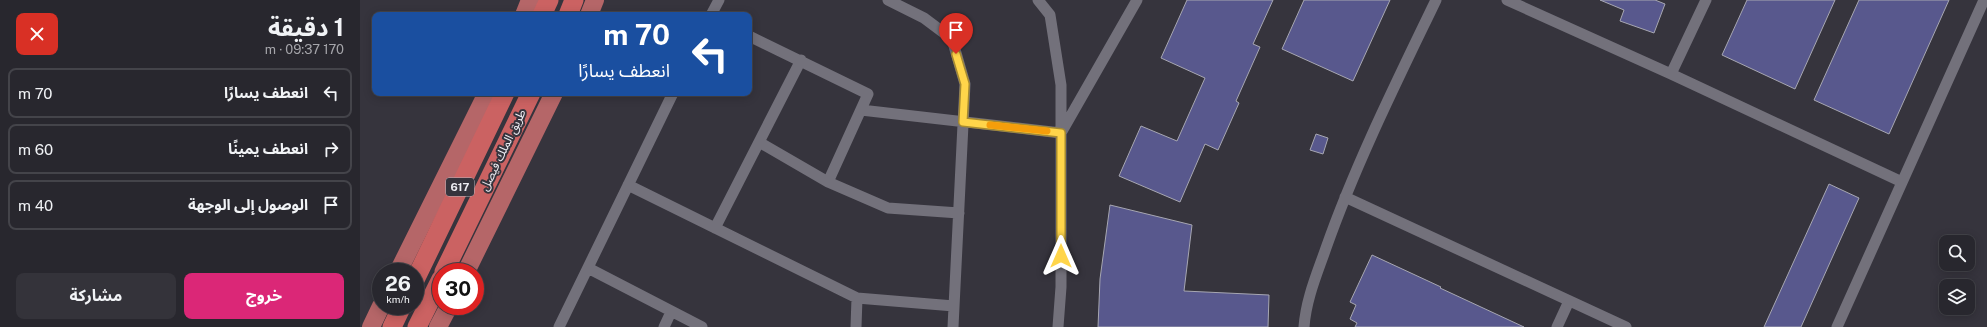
<!DOCTYPE html>
<html lang="ar">
<meta charset="utf-8">
<style>
:root{--surface:#28272e;--page:#34333a;--text:#f1f3f6;--muted:#a5a5aa;--line:#44444a;--accent:#db2777}
body{margin:0;font-family:"Public Sans","Noto Sans Arabic",sans-serif;background:var(--page);color:var(--text);direction:rtl;height:100vh;display:flex;flex-direction:column;font-size:15px;white-space:nowrap}
*{box-sizing:border-box;margin:0}
p{font-size:13px;color:var(--muted)}
.icon{flex:none;width:22px;height:22px;fill:none;stroke:currentColor;stroke-width:2;stroke-linecap:round;stroke-linejoin:round}
.map{position:relative;flex:1;overflow:hidden;direction:ltr}
.details{display:flex;flex-direction:column;background:var(--surface);width:360px}
.details>*{flex:none}
.guide{position:absolute;left:12px;top:12px;width:380px;height:84px;border-radius:8px;box-shadow:0 2px 10px #0003,0 0 0 1px var(--line);direction:rtl;background:#1a4fa0;color:#fff;overflow:hidden}
.fabs{position:absolute;left:1579px;top:235px;display:grid;gap:8px}
.fabs a{display:grid;place-items:center;width:36px;height:36px;border-radius:8px;background:var(--surface);box-shadow:0 2px 10px #0003,0 0 0 1px var(--line);font-size:20px}
.speed{position:absolute;left:12px;top:263px;display:flex;gap:8px;font-size:20px;font-weight:700;text-align:center}
.speed>*{display:grid;place-content:center;width:52px;height:52px;border-radius:50%;background:var(--surface);box-shadow:0 2px 10px #0003,0 0 0 1px var(--line);line-height:1}
.speed small{font-size:10px;font-weight:400}
.speed .limit{border:6px solid #d22;background:#fff;color:#111}
.pin{position:absolute;display:grid;place-items:center;width:34px;height:34px;color:#fff;margin:-41px -17px;border-radius:50% 50% 50% 0;rotate:-45deg;box-shadow:0 0 4px #0007}
.pin .icon{rotate:45deg}
.me{position:absolute;width:44px;margin:-22px;rotate:0deg;stroke-linejoin:round;filter:drop-shadow(0 0 3px #0008)}
.turn{display:flex;align-items:center;gap:14px;height:84px;padding:0 16px;font-size:18px}
.turn .icon{width:52px;height:52px;stroke-width:2.5}
.turn b{display:block;font-size:28px;line-height:34px}
.round{display:grid;place-items:center;flex:none;width:42px;height:42px;border-radius:8px;background:var(--page)}
.head{display:flex;align-items:center;justify-content:space-between;height:68px;padding:0 16px}
h1{font-size:24px;font-weight:700;line-height:30px}
.cta{display:flex;gap:8px;margin-top:auto;padding:8px 16px}
.cta a{flex:1;height:46px;border-radius:8px;background:var(--accent);color:#fff;font-size:16px;font-weight:700;line-height:46px;text-align:center}
.cta a+a{background:var(--page);color:var(--text)}
ul{padding:0;list-style:none}
li{display:flex;align-items:center;gap:12px;height:50px;margin:0 8px 6px;padding:0 8px;border:2px solid var(--line);border-radius:8px}
li div{flex:1}
li b{display:block;font-size:15px}
li em{font-style:normal}
main{display:flex;flex:1;min-height:0}
.map>svg:first-child{display:block}
</style>
<main>
<div class="map">
<svg width="1627" height="327" viewBox="0 0 1627 327">
<rect width="100%" height="100%" fill="#36343d"/>
<path fill="#58588d" stroke="#a7a7b2" d="M 827,0 L 913,0 L 893,44 L 900,47 L 876,101 L 879,103 L 858,150 L 845,144 L 820,202 L 759,176 L 781,126 L 817,141 L 845,78 L 801,58 Z
M 944,0 L 1030,0 L 993,81 L 922,49 Z
M 1240,0 L 1295,0 L 1305,4 L 1294,33 L 1260,21 L 1264,10 Z
M 1387,0 L 1475,0 L 1435,89 L 1362,55 Z
M 1499,0 L 1589,0 L 1529,134 L 1454,100 Z
M 956,134 L 968,138 L 963,154 L 950,150 Z
M 1469,184 L 1499,198 L 1441,327 L 1404,327 Z
M 750,205 L 832,225 L 824,291 L 909,295 L 908,327 L 738,327 L 740,279 Z
M 1012,255 L 1081,287 L 1080,288 L 1164,327 L 995,327 L 997,323 L 990,319 L 996,305 L 990,302 Z"/>
<g fill="none" stroke-linecap="round" stroke-linejoin="round">
<path stroke="#73717b" stroke-width="11" d="M 528,0 L 564,18 L 592,39 L 605,84 L 593,327
M 678,0 L 690,15 L 701,85 L 701,287 L 698,327
M 1147,0 L 1311,74 L 1542,182
M 351,15 L 359,0
M 389,36 L 508,94 L 468,182
M 1311,74 L 1346,0
M 501,110 L 701,133 L 777,0
M 399,142 L 468,182 L 528,208 L 599,213
M 268,185 L 497,298 L 594,306
M 985,197 L 1266,327
M 355,228 L 441,60
M 228,268 L 342,327
M 199,327 L 313,93
M 304,327 L 311,312
M 496,327 L 497,298
M 944,327 C 946,299 957,274 966,248 C 996,163 1037,81 1076,0
M 1197,327 L 1209,301
M 1477,327 L 1624,0"/>
<path stroke="#b56668" stroke-width="18" d="M 164,15 L 170,0
M 229,15 L 235,0
M 38,272 L 127,93
M 106,272 L 194,93
M 11,327 L 21,306
M 78,327 L 89,306"/>
<path stroke="#cb6262" stroke-width="19" d="M 182,15 L 189,0
M 208,15 L 214,0
M 84,272 L 171,93
M 55,280 L 145,93
M 32,327 L 42,306
M 57,327 L 81,279"/>
</g>
<g fill="none" stroke-linecap="round" stroke-linejoin="round">
<defs>
<path id="route" d="M 596,54 L 605,84 L 603,122 L 701,133 L 701,256"/>
</defs>
<use href="#route" stroke="#a68a30" stroke-width="10"/>
<use href="#route" stroke="#ffd54a" stroke-width="7"/>
<path stroke="#f59e0b" stroke-width="7" d="M 630,125 L 687,131"/>
</g>
<g text-anchor="middle" dominant-baseline="central" stroke-width="4" stroke-linejoin="round" paint-order="stroke">
<rect fill="#36343d" stroke="#b6b5bc" stroke-width="1" x="86" y="178" width="28" height="18" rx="3"/>
<g font-size="11" font-weight="bold" fill="#edecf2">
<text x="100" y="187">617</text>
</g>
<g font-size="12" fill="#edecf2" stroke="#36343d">
<text transform="translate(143 150) rotate(-64)">طريق الملك فيصل</text>
</g>
</g>
</svg>
<div class="fabs">
<a><svg class="icon" aria-label="search" viewBox="0 0 24 24"><circle cx="10" cy="10" r="6"/><path d="M15 15l6 6"/></svg></a>
<a><svg class="icon" aria-label="layers" viewBox="0 0 24 24"><path d="M12 4l9 5-9 5-9-5zM3 14l9 5 9-5"/></svg></a>
</div>
<div class="speed"><div>26<small>km/h</small></div><div class="limit">30</div></div>
<div class="pin" style="left:596px;top:54px;background:#d93025"><svg class="icon" aria-label="arrive" viewBox="0 0 24 24"><path d="M6 21V4h12l-3 4 3 4H6"/></svg></div>
<svg class="me" style="left:701px;top:256px" viewBox="-20 -20 40 40"><path d="M0-17L14 15 0 8-14 15z" fill="#ffd54a" stroke="#fff" stroke-width="4"/></svg>
<div class="guide">
<div class="turn"><svg class="icon" aria-label="left" viewBox="0 0 24 24"><path d="M17 20v-9H6M10 6l-5 5 5 5"/></svg><div><b>70 m</b>انعطف يسارًا</div></div>
</div>
</div>
<section class="details">
<div class="head"><div><h1>1 دقيقة</h1><p>170 m · 09:37</p></div><a class="round" style="background:#d93025;color:#fff"><svg class="icon" aria-label="close" viewBox="0 0 24 24"><path d="M6 6l12 12M18 6L6 18"/></svg></a></div>
<ul>
<li><svg class="icon" aria-label="left" viewBox="0 0 24 24"><path d="M17 20v-9H6M10 6l-5 5 5 5"/></svg><div><b>انعطف يسارًا</b></div><em>70 m</em></li>
<li><svg class="icon" aria-label="right" viewBox="0 0 24 24"><path d="M7 20v-9h11M14 6l5 5-5 5"/></svg><div><b>انعطف يمينًا</b></div><em>60 m</em></li>
<li><svg class="icon" aria-label="arrive" viewBox="0 0 24 24"><path d="M6 21V4h12l-3 4 3 4H6"/></svg><div><b>الوصول إلى الوجهة</b></div><em>40 m</em></li>
</ul>
<div class="cta"><a>خروج</a><a>مشاركة</a></div>
</section>
</main>
